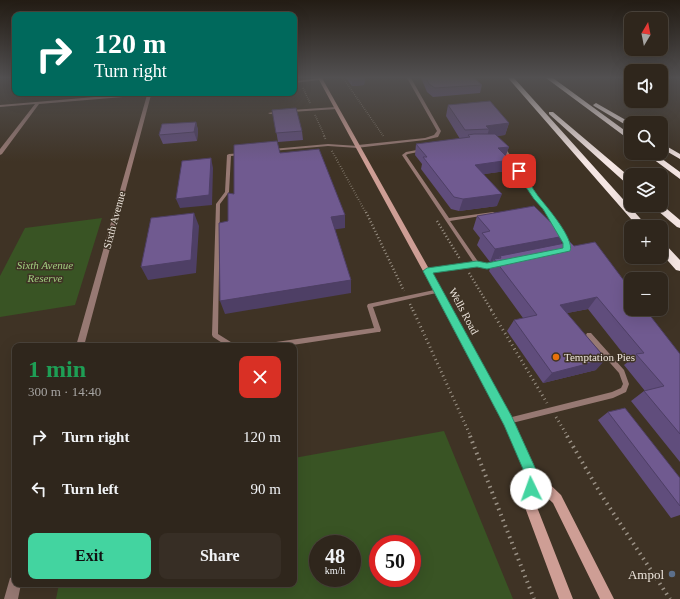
<!DOCTYPE html>
<meta charset="utf-8">
<style>
:root{--surface:#2f261c;--page:#372e25;--text:#f1f3f6;--muted:#a7a5a3;--line:#4a433b;--accent:#43d4a0}
body{margin:0;font-family:Georgia,serif;background:var(--page);color:var(--text);height:100vh;display:flex;flex-direction:column;font-size:15px;white-space:nowrap}
*{box-sizing:border-box;margin:0}
p{font-size:13px;color:var(--muted)}
.icon{flex:none;width:22px;height:22px;fill:none;stroke:currentColor;stroke-width:2;stroke-linecap:round;stroke-linejoin:round}
.map{position:relative;flex:1;overflow:hidden}
.details{position:absolute;left:12px;top:343px;width:285px;height:244px;display:flex;flex-direction:column;background:var(--surface);border-radius:8px;box-shadow:0 4px 16px #0002,0 0 0 1px var(--line)}
.details>*{flex:none}
.top-card{position:absolute;left:12px;top:12px;width:285px;height:84px;border-radius:8px;box-shadow:0 4px 16px #0002,0 0 0 1px var(--line);background:#00695c;color:#fff;overflow:hidden}
.needle{width:26px;rotate:10deg}
.fabs{position:absolute;left:624px;top:12px;display:grid;gap:8px}
.fabs a{display:grid;place-items:center;width:44px;height:44px;border-radius:8px;background:var(--surface);box-shadow:0 4px 16px #0002,0 0 0 1px var(--line);font-size:20px}
.speed{position:absolute;left:309px;top:535px;display:flex;gap:8px;font-size:20px;font-weight:700;text-align:center}
.speed>*{display:grid;place-content:center;width:52px;height:52px;border-radius:50%;background:var(--surface);box-shadow:0 4px 16px #0002,0 0 0 1px var(--line);line-height:1}
.speed small{font-size:10px;font-weight:400}
.speed .limit{border:6px solid #d22;background:#fff;color:#111}
.pin{position:absolute;display:grid;place-items:center;width:34px;height:34px;color:#fff;margin:-17px;border-radius:8px;box-shadow:0 2px 6px #0006}
.me{position:absolute;width:44px;margin:-22px;rotate:357deg;stroke-linejoin:round;filter:drop-shadow(0 0 3px #0008)}
.turn{display:flex;align-items:center;gap:14px;height:84px;padding:0 16px;font-size:18px}
.turn .icon{width:52px;height:52px;stroke-width:2.5}
.turn b{display:block;font-size:28px;line-height:34px}
.round{display:grid;place-items:center;flex:none;width:42px;height:42px;border-radius:8px;background:var(--page)}
.headline{display:flex;align-items:center;justify-content:space-between;height:68px;padding:0 16px}
h1{font-size:24px;font-weight:800;line-height:30px;color:#1e9e55}
.cta{display:flex;gap:8px;margin-top:auto;padding:8px 16px}
.cta a{flex:1;height:46px;border-radius:8px;background:var(--accent);color:#111;font-size:16px;font-weight:800;line-height:46px;text-align:center}
.cta a+a{background:var(--page);color:var(--text)}
ul{padding:0;list-style:none}
li{display:flex;align-items:center;gap:12px;height:52px;padding:0 16px}
li div{flex:1}
li b{display:block;font-size:15px}
li em{font-style:normal}
.map>svg:first-child{display:block}
</style>
<div class="map">
<svg width="680" height="599" viewBox="0 0 680 599">
<rect width="100%" height="100%" fill="#3f3325"/>
<path fill="#395424" fill-rule="evenodd" d="M 102,218 L 75,305 L 0,317 L 0,276 L 25,228 Z
M 444,431 L 513,599 L 56,599 L 59,584 L 294,584 L 294,458 ZM 318,544 L 352,544 L 352,578 L 318,578 ZM 378,544 L 412,544 L 412,578 L 378,578 Z"/>
<g fill="none" stroke-linecap="round" stroke-linejoin="round">
<path stroke="#9a9185" stroke-width="1.5" stroke-dasharray="0.5 1.5" stroke-linecap="butt" d="M 343,78 L 384,137
M 303,88 L 310,103
M 315,115 L 325,137"/>
<path stroke="#9a9185" stroke-width="2" stroke-dasharray="0.5 2" stroke-linecap="butt" d="M 324,136 L 326,140
M 332,151 L 366,213"/>
<path stroke="#9a9185" stroke-width="2.5" stroke-dasharray="1 2.5" stroke-linecap="butt" d="M 366,212 L 404,291
M 437,221 L 460,259
M 469,273 L 492,311
M 410,304 L 413,311"/>
<path stroke="#9a9185" stroke-width="3" stroke-dasharray="1 3.5" stroke-linecap="butt" d="M 413,310 L 471,437
M 491,310 L 547,403
M 556,417 L 568,437"/>
<path stroke="#9a9185" stroke-width="4" stroke-dasharray="1.5 4.5" stroke-linecap="butt" d="M 470,436 L 534,599
M 567,436 L 602,496 L 670,599"/>
<path fill="#977973" fill-rule="evenodd" d="M 336,107 L 338,108 L 337,109 L 291,112 L 289,111 L 291,110 Z
M 280,111 L 282,112 L 281,113 L 270,114 L 268,113 Z
M 328,144 L 358,146 L 360,147 L 358,148 L 328,146 L 272,151 L 270,150 L 272,149 Z
M 502,146 L 504,146 L 537,195 L 562,230 L 569,244 L 569,251 L 565,251 L 564,244 L 558,230 L 533,196 L 501,147 Z
M 422,149 L 424,150 L 423,151 L 408,154 L 406,155 L 449,218 L 493,212 L 495,213 L 493,214 L 450,221 L 479,263 L 487,264 L 497,262 L 499,263 L 500,264 L 499,265 L 487,268 L 477,266 L 427,273 L 425,272 L 424,271 L 427,269 L 474,263 L 402,155 L 406,152 Z
M 242,153 L 244,154 L 243,155 L 231,156 L 229,192 L 220,204 L 218,334 L 234,344 L 235,346 L 227,346 L 213,337 L 212,335 L 216,204 L 225,192 L 227,155 L 229,154 Z
M 439,289 L 441,290 L 442,291 L 441,292 L 373,307 L 381,330 L 380,332 L 378,332 L 286,346 L 266,346 L 267,344 L 269,343 L 374,328 L 367,306 L 368,304 Z
M 587,333 L 591,333 L 624,370 L 629,384 L 626,392 L 613,398 L 508,424 L 505,423 L 504,421 L 505,419 L 508,418 L 612,392 L 621,388 L 623,384 L 619,373 L 587,337 L 586,335 Z"/>
<path fill="#977973" fill-rule="evenodd" d="M 321,78 L 320,80 L 294,83 L 294,81 Z
M 407,78 L 411,78 L 441,131 L 438,137 L 425,140 L 356,148 L 355,147 L 358,145 L 425,138 L 434,135 L 437,131 Z
M 142,93 L 159,93 L 151,95 L 84,346 L 76,346 L 147,95 L 39,104 L 2,154 L 0,155 L 0,149 L 35,104 L 0,107 L 0,105 Z
M 15,576 L 15,584 L 21,584 L 18,599 L 4,599 L 10,578 Z"/>
<path fill="#ce9e95" fill-rule="evenodd" d="M 318,78 L 322,78 L 512,417 L 537,472 L 561,495 L 614,599 L 600,599 L 553,503 L 537,488 L 535,502 L 573,599 L 559,599 L 523,502 L 527,476 L 504,425 L 423,271 Z"/>
<path fill="#f5e6e3" fill-rule="evenodd" d="M 508,78 L 514,78 L 648,227 L 638,227 Z
M 546,78 L 553,78 L 631,135 L 631,141 Z
M 596,103 L 631,123 L 631,128 L 594,106 L 593,105 Z
M 549,112 L 553,112 L 631,178 L 631,186 L 628,185 L 549,114 Z
M 661,143 L 680,154 L 680,159 L 661,148 Z
M 645,153 L 654,153 L 680,172 L 680,179 Z
M 661,204 L 680,220 L 680,228 L 677,227 L 651,205 Z
M 661,243 L 665,244 L 680,260 L 680,271 L 676,270 L 661,253 Z"/>
</g>
<path fill="#604d7c" d="M 346,78 L 363,78 L 365,79 L 364,85 L 352,86 Z
M 421,78 L 474,78 L 482,85 L 480,93 L 433,97 L 427,92 Z
M 448,105 L 509,123 L 505,135 L 496,136 L 509,147 L 505,155 L 506,171 L 484,174 L 497,206 L 459,211 L 451,209 L 421,169 L 422,164 L 415,155 L 416,144 L 460,139 L 446,116 Z
M 274,118 L 302,131 L 303,140 L 278,142 Z
M 196,122 L 198,130 L 197,141 L 163,144 L 159,135 Z
M 477,216 L 560,244 L 673,346 L 680,354 L 680,462 L 631,401 L 644,391 L 645,391 L 624,365 L 629,361 L 588,309 L 567,313 L 596,370 L 543,383 L 507,331 L 514,320 L 523,318 L 489,271 L 493,261 L 490,262 L 477,245 L 480,238 L 473,229 Z
M 608,412 L 680,478 L 680,515 L 671,518 L 598,420 Z"/>
<path fill="#4e3f65" d="M 365,79 L 364,85 L 352,86 L 352,81 Z
M 196,122 L 198,130 L 197,141 L 194,132 Z
M 509,123 L 505,135 L 487,137 L 489,129 L 486,126 Z
M 509,147 L 505,158 L 498,148 Z
M 211,158 L 213,168 L 212,205 L 180,208 L 176,199 Z
M 510,160 L 506,171 L 471,176 L 475,165 Z
M 502,194 L 497,206 L 459,211 L 463,199 Z
M 194,213 L 199,226 L 196,273 L 148,280 L 141,267 Z
M 345,215 L 345,228 L 331,230 L 331,217 Z
M 565,236 L 558,249 L 501,258 L 500,256 L 498,260 L 494,259 L 493,261 L 490,262 L 495,249 Z
M 351,280 L 351,293 L 225,314 L 220,301 Z
M 597,297 L 588,309 L 552,316 L 560,305 Z
M 606,359 L 596,370 L 543,383 L 552,373 Z"/>
<path fill="#705a90" stroke="#4e3f65" d="M 350,78 L 363,78 L 365,79 L 352,81 Z
M 426,78 L 474,78 L 482,85 L 435,88 L 429,84 Z
M 490,101 L 509,123 L 486,126 L 489,129 L 465,130 L 448,105 Z
M 296,108 L 302,131 L 276,133 L 272,110 Z
M 196,122 L 194,132 L 159,135 L 162,124 Z
M 474,134 L 495,134 L 509,147 L 498,148 L 510,160 L 475,165 L 502,194 L 463,199 L 454,197 L 423,157 L 427,157 L 416,144 L 470,137 L 468,135 Z
M 277,141 L 280,153 L 319,149 L 345,215 L 331,217 L 351,280 L 220,301 L 219,223 L 228,221 L 228,193 L 234,194 L 234,145 Z
M 211,158 L 209,195 L 176,199 L 182,161 Z
M 534,206 L 565,236 L 495,249 L 482,233 L 490,231 L 477,216 Z
M 194,213 L 191,260 L 141,267 L 151,218 Z
M 570,242 L 574,246 L 595,242 L 631,290 L 631,309 L 645,309 L 680,354 L 680,434 L 644,391 L 664,386 L 636,354 L 644,353 L 597,297 L 560,305 L 606,359 L 552,373 L 514,320 L 537,315 L 494,259 L 501,258 L 500,256 Z
M 625,408 L 680,478 L 680,506 L 608,412 Z"/>
<linearGradient id="sky" x2="0" y2="1"><stop stop-color="#231c14"/><stop offset="0.48" stop-color="#525051"/><stop offset="1" stop-color="#525051" stop-opacity="0"/></linearGradient>
<rect width="680" height="162" fill="url(#sky)"/>
<path fill="#43d4a0" stroke="#2c8a68" d="M 516,170 L 521,170 C 527,178 532,188 538,196 C 546,206 575,239 570,251 L 487,269 L 477,267 L 433,273 L 512,417 L 537,472 C 540,479 539,487 536,494 L 531,496 L 526,494 L 524,489 L 526,476 L 504,425 L 423,271 L 427,268 L 477,261 L 487,263 L 563,248 L 563,243 L 543,209 L 534,199 L 515,171 Z"/>
<circle fill="#e8710a" stroke="#3f3325" stroke-width="1.5" cx="556" cy="357" r="4"/>
<circle fill="#5c6f8a" stroke="#3f3325" stroke-width="1.5" cx="672" cy="574" r="4"/>
<g text-anchor="middle" dominant-baseline="central" stroke-width="3" stroke-linejoin="round" paint-order="stroke">
<g font-size="11" fill="#eee6dd" stroke="#3f3325">
<text transform="translate(114 220) rotate(-75)">Sixth Avenue</text>
<text transform="translate(464 311) rotate(62)">Wells Road</text>
</g>
<g font-size="11" font-style="italic" fill="#a1ce7f" stroke="#3f3325">
<text x="45" y="265">Sixth Avenue<tspan x="45" dy="13">Reserve</tspan></text>
</g>
<g font-size="11" fill="#eee6dd" stroke="#3f3325" text-anchor="start">
<text x="564" y="357">Temptation Pies</text>
</g>
<g font-size="13" fill="#eee6dd" stroke="#3f3325" text-anchor="end">
<text x="664" y="574">Ampol</text>
</g>
</g>
</svg>
<div class="fabs">
<a><svg class="needle" viewBox="-14 -14 28 28"><path d="M0-13l5 13h-10z" fill="#e53935"/><path d="M0 13l5-13h-10z" fill="#a7a5a3"/></svg></a>
<a><svg class="icon" aria-label="sound" viewBox="0 0 24 24"><path d="M4 9h4l5-4v14l-5-4H4zM17 9q2 3 0 6"/></svg></a>
<a><svg class="icon" aria-label="search" viewBox="0 0 24 24"><circle cx="10" cy="10" r="6"/><path d="M15 15l6 6"/></svg></a>
<a><svg class="icon" aria-label="layers" viewBox="0 0 24 24"><path d="M12 4l9 5-9 5-9-5zM3 14l9 5 9-5"/></svg></a>
<a>+</a>
<a>−</a>
</div>
<div class="speed"><div>48<small>km/h</small></div><div class="limit">50</div></div>
<div class="pin" style="left:519px;top:171px;background:#d93025"><svg class="icon" aria-label="arrive" viewBox="0 0 24 24"><path d="M6 21V4h12l-3 4 3 4H6"/></svg></div>
<svg class="me" style="left:531px;top:489px" viewBox="-20 -20 40 40"><circle r="19" fill="#fff"/><path d="M0-13L10 11 0 6-10 11z" fill="#43d4a0"/></svg>
<div class="top-card">
<div class="turn"><svg class="icon" aria-label="right" viewBox="0 0 24 24"><path d="M7 20v-9h11M14 6l5 5-5 5"/></svg><div><b>120 m</b>Turn right</div></div>
</div>
<section class="details">
<div class="headline"><div><h1>1 min</h1><p>300 m · 14:40</p></div><a class="round" style="background:#d93025;color:#fff"><svg class="icon" aria-label="close" viewBox="0 0 24 24"><path d="M6 6l12 12M18 6L6 18"/></svg></a></div>
<ul>
<li><svg class="icon" aria-label="right" viewBox="0 0 24 24"><path d="M7 20v-9h11M14 6l5 5-5 5"/></svg><div><b>Turn right</b></div><em>120 m</em></li>
<li><svg class="icon" aria-label="left" viewBox="0 0 24 24"><path d="M17 20v-9H6M10 6l-5 5 5 5"/></svg><div><b>Turn left</b></div><em>90 m</em></li>
</ul>
<div class="cta"><a>Exit</a><a>Share</a></div>
</section>
</div>
